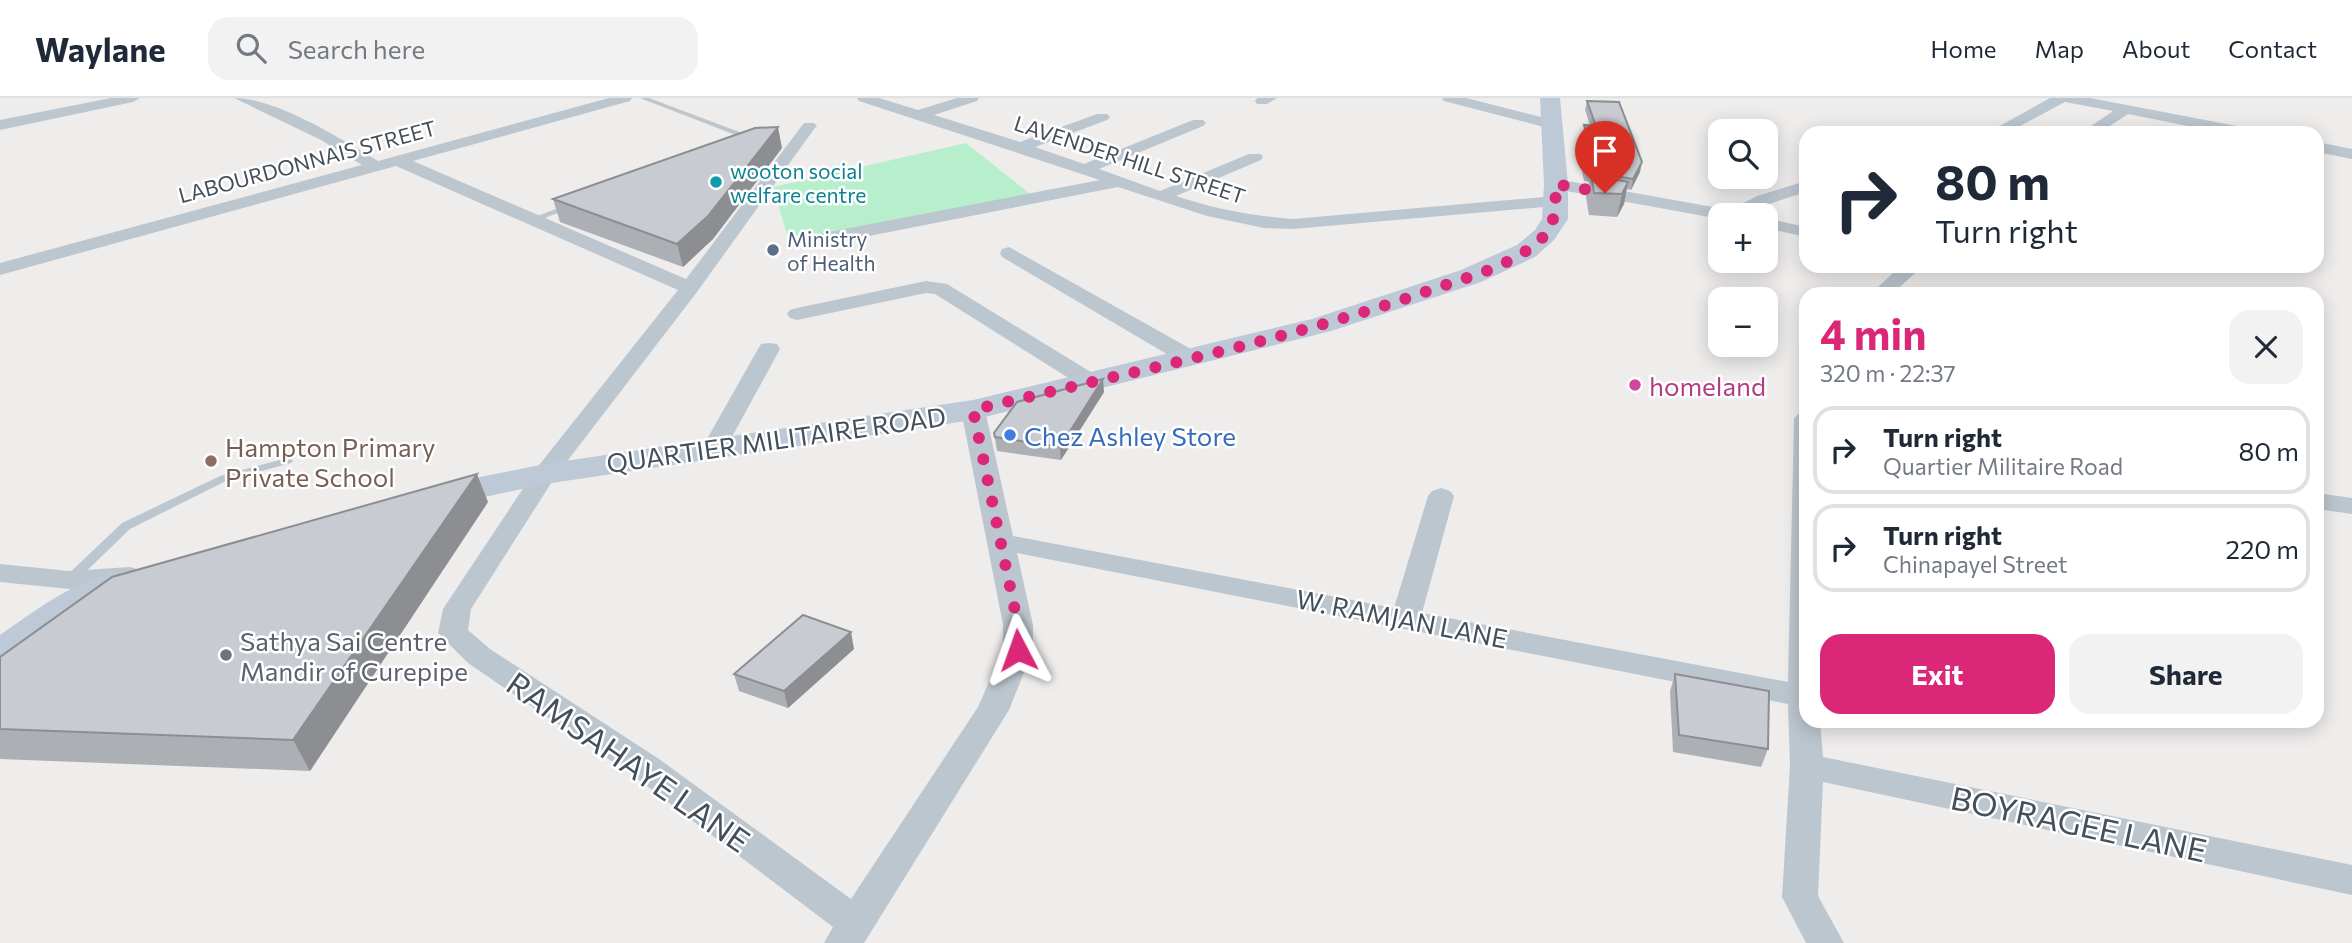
<!DOCTYPE html>
<meta charset="utf-8">
<style>
:root{--surface:#fff;--page:#f2f2f3;--text:#1f2937;--muted:#747a83;--line:#e0e1e3;--accent:#db2777}
body{margin:0;font-family:Commissioner,sans-serif;background:var(--page);color:var(--text);height:100vh;display:flex;flex-direction:column;font-size:26px;white-space:nowrap}
*{box-sizing:border-box;margin:0}
p{font-size:23px;color:var(--muted)}
.icon{flex:none;width:38px;height:38px;fill:none;stroke:currentColor;stroke-width:2;stroke-linecap:round;stroke-linejoin:round}
.map{position:relative;flex:1;overflow:hidden}
.panel{position:absolute;left:1799px;top:189px;width:525px;height:441px;display:flex;flex-direction:column;background:var(--surface);border-radius:21px;box-shadow:0 4px 18px #0003}
.panel>*{flex:none}
.hud{position:absolute;left:1799px;top:28px;width:525px;height:147px;border-radius:21px;box-shadow:0 4px 18px #0003;background:#fff;color:var(--text);overflow:hidden}
.tools{position:absolute;left:1708px;top:21px;display:grid;gap:14px}
.tools a{display:grid;place-items:center;width:70px;height:70px;border-radius:14px;background:var(--surface);box-shadow:0 4px 18px #0003;font-size:35px}
.pin{position:absolute;display:grid;place-items:center;width:60px;height:60px;color:#fff;margin:-72px -30px;border-radius:50% 50% 50% 0;rotate:-45deg;box-shadow:0 0 7px #0007}
.pin .icon{rotate:45deg}
.me{position:absolute;width:77px;margin:-38px;rotate:356deg;stroke-linejoin:round;filter:drop-shadow(0 0 5px #0008)}
.turn{display:flex;align-items:center;gap:24px;height:147px;padding:0 21px;font-size:32px}
.turn .icon{width:91px;height:91px;stroke-width:2.5}
.turn b{display:block;font-size:49px;line-height:60px}
.round{display:grid;place-items:center;flex:none;width:74px;height:74px;border-radius:21px;background:var(--page)}
.summary{display:flex;align-items:center;justify-content:space-between;height:119px;padding:0 21px}
h1{font-size:42px;font-weight:700;line-height:52px;color:var(--accent)}
.action{display:flex;gap:14px;margin-top:auto;padding:14px 21px}
.action a{flex:1;height:80px;border-radius:21px;background:var(--accent);color:#fff;font-size:28px;font-weight:700;line-height:80px;text-align:center}
.action a+a{background:var(--page);color:var(--text)}
ul{padding:0;list-style:none}
li{display:flex;align-items:center;gap:21px;height:88px;margin:0 14px 10px;padding:0 7px;border:4px solid var(--line);border-radius:21px}
li div{flex:1}
li b{display:block;font-size:26px}
li em{font-style:normal}
header{display:flex;align-items:center;gap:42px;box-sizing:border-box;height:98px;padding:0 35px;background:var(--surface);border-bottom:2px solid var(--line)}
header strong{font-size:33px}
nav{display:flex;gap:38px;margin-inline-start:auto;font-size:24px}
.search{width:490px;height:63px;background:var(--page);display:flex;align-items:center;gap:18px;box-sizing:border-box;padding:0 24px;border-radius:21px;color:var(--muted);font-size:26px}
.map>svg:first-child{display:block}
</style>
<header>
<strong>Waylane</strong>
<div class="search"><svg class="icon" aria-label="search" viewBox="0 0 24 24"><circle cx="10" cy="10" r="6"/><path d="M15 15l6 6"/></svg>Search here</div>
<nav><a>Home</a><a>Map</a><a>About</a><a>Contact</a></nav>
</header>
<div class="map">
<svg width="2352" height="845" viewBox="0 0 2352 845">
<rect width="100%" height="100%" fill="#efecec"/>
<path fill="#b7efcd" d="M 966,45 L 1034,99 L 789,143 L 773,89 Z"/>
<g fill="none" stroke-linecap="round" stroke-linejoin="round">
<path fill="#bcc6cf" fill-rule="evenodd" d="M 640,0 L 649,0 L 758,41 L 751,43 Z
M 569,106 L 576,108 L 534,124 L 527,122 Z
M 287,360 L 291,361 L 293,363 L 291,365 L 228,382 L 130,431 L 74,485 L 69,486 L 62,482 L 122,425 L 220,378 Z"/>
<path fill="#bcc6cf" fill-rule="evenodd" d="M 111,0 L 140,0 L 133,4 L 0,32 L 0,22 Z
M 234,0 C 276,0 340,40 378,63 L 609,0 L 632,0 L 630,3 L 413,63 L 686,181 L 804,25 L 814,25 L 817,28 L 814,31 L 697,194 L 555,379 L 471,511 L 468,532 L 490,551 L 659,661 L 851,801 L 978,609 L 1003,552 L 1003,527 L 961,312 L 965,307 L 981,307 L 985,312 L 1013,438 L 1394,510 L 1428,398 L 1432,393 L 1441,390 L 1450,393 L 1454,398 L 1422,515 L 1788,584 L 1794,321 L 1798,316 L 1806,314 L 1806,623 L 1820,623 L 1823,659 L 2352,767 L 2352,797 L 1823,684 L 1818,798 L 1844,845 L 1806,845 L 1782,799 L 1790,668 L 1788,606 L 1017,455 L 1033,527 L 1033,552 L 1009,612 L 864,845 L 824,845 L 833,829 L 635,679 L 468,565 L 438,535 L 443,511 L 536,371 L 678,192 L 396,68 L 0,177 L 0,165 L 362,67 L 321,42 Z
M 857,0 L 879,0 L 918,12 L 957,0 L 979,0 L 977,3 L 934,17 L 1020,44 L 1097,16 L 1107,16 L 1110,19 L 1107,22 L 1035,49 L 1084,66 L 1193,22 L 1203,22 L 1206,25 L 1203,28 L 1099,71 L 1160,93 L 1249,56 L 1261,56 L 1263,59 L 1261,62 L 1176,98 C 1215,111 1253,118 1293,121 L 1555,98 L 1564,103 L 1555,108 L 1293,131 L 1264,130 L 1207,118 L 1118,89 L 808,150 L 801,148 L 799,144 L 801,140 L 808,138 L 1100,82 L 859,3 Z
M 1257,0 L 1277,0 L 1267,6 L 1257,6 L 1255,3 Z
M 1442,0 L 1466,0 L 1557,23 L 1560,26 L 1552,31 L 1444,3 Z
M 2050,0 L 2090,0 L 2247,30 L 2255,35 L 2223,35 L 2128,16 L 2099,35 L 2081,35 L 2113,13 L 2065,4 L 2007,35 L 1987,35 Z
M 2317,44 L 2352,51 L 2352,61 L 2317,54 Z
M 1556,81 L 1730,112 L 1757,98 L 1806,83 L 1806,94 L 1769,106 L 1748,117 L 1720,117 L 1720,121 L 1550,90 L 1548,86 Z
M 1766,120 L 1806,129 L 1806,139 L 1766,130 Z
M 1009,149 L 1198,255 L 1201,260 L 1198,265 L 1182,265 L 1002,159 L 1000,155 L 1002,151 Z
M 1901,168 L 1923,168 L 1892,196 L 1870,196 Z
M 926,183 L 947,186 L 1099,279 L 1102,284 L 1099,289 L 1083,289 L 935,196 L 926,195 L 797,222 L 790,220 L 787,216 L 790,212 L 797,210 Z
M 769,245 L 777,246 L 780,251 L 727,348 L 724,353 L 715,355 L 706,353 L 703,348 L 758,251 L 761,246 Z
M 2317,395 L 2352,400 L 2352,416 L 2317,411 Z
M 0,466 L 69,473 L 130,469 L 140,472 L 144,478 L 140,484 L 130,487 L 69,491 L 0,484 Z"/>
<path fill="#bdc9d6" fill-rule="evenodd" d="M 1540,0 L 1560,0 L 1568,86 L 1568,121 L 1554,142 L 1535,159 L 1481,184 L 1331,233 L 973,322 L 545,386 L 434,410 L 421,407 L 416,399 L 421,391 L 545,366 L 973,302 L 1312,221 L 1461,172 L 1517,147 L 1535,132 L 1542,121 L 1544,86 Z
M 112,475 L 126,478 L 132,487 L 126,496 L 81,519 L 15,567 L 0,571 L 0,537 C 35,513 71,485 112,475 Z"/>
</g>
<path fill="#acafb4" d="M 1587,3 L 1640,74 L 1631,92 L 1627,91 L 1624,106 L 1617,119 L 1589,117 L 1586,99 L 1589,84 L 1584,83 L 1578,51 L 1580,41 L 1584,41 L 1583,37 L 1584,27 L 1590,27 L 1585,12 Z
M 782,50 L 713,141 L 683,169 L 560,124 L 553,101 Z
M 1104,294 L 1061,362 L 997,353 L 994,335 Z
M 488,404 L 310,673 L 0,661 L 0,559 Z
M 854,551 L 788,610 L 739,593 L 734,576 Z
M 1675,576 L 1768,651 L 1761,669 L 1673,654 L 1670,593 Z"/>
<path fill="#8c8e92" d="M 778,29 L 782,50 L 713,141 L 683,169 L 677,146 Z
M 1642,64 L 1640,74 L 1631,92 L 1633,81 Z
M 1628,84 L 1624,106 L 1617,119 L 1622,96 Z
M 1103,281 L 1104,294 L 1061,362 L 1060,349 Z
M 477,376 L 488,404 L 310,673 L 293,642 Z
M 851,534 L 854,551 L 788,610 L 784,593 Z"/>
<path fill="#c8cbd1" stroke="#8c8e92" stroke-width="2" d="M 1587,3 L 1619,4 L 1642,64 L 1633,81 L 1586,73 L 1580,41 L 1589,41 L 1584,27 L 1596,28 Z
M 778,29 L 708,118 L 677,146 L 553,101 L 755,30 Z
M 1591,77 L 1628,84 L 1622,96 L 1594,95 Z
M 1103,281 L 1060,349 L 995,339 L 994,335 L 1017,304 Z
M 477,376 L 293,642 L 0,631 L 0,559 L 112,479 Z
M 803,517 L 851,534 L 784,593 L 734,576 Z
M 1675,576 L 1769,593 L 1768,651 L 1679,637 Z"/>
<g fill="none" stroke-linecap="round" stroke-linejoin="round">
<path stroke="#db2777" stroke-width="12" stroke-dasharray="0 21.6" d="M 1018,552 L 1018,527 L 973,312 C 1126,275 1282,244 1431,192 C 1468,179 1517,167 1545,137 C 1557,122 1555,105 1556,86 L 1605,95"/>
</g>
<circle fill="#0f9aa8" stroke="#fff" stroke-width="2.5" cx="716" cy="84" r="7"/>
<circle fill="#5c6f8a" stroke="#fff" stroke-width="2.5" cx="773" cy="152" r="7"/>
<circle fill="#d1479c" stroke="#fff" stroke-width="2.5" cx="1635" cy="287" r="7"/>
<circle fill="#3f7fe0" stroke="#fff" stroke-width="2.5" cx="1010" cy="337" r="7"/>
<circle fill="#8d6e63" stroke="#fff" stroke-width="2.5" cx="211" cy="363" r="7"/>
<circle fill="#6b7280" stroke="#fff" stroke-width="2.5" cx="226" cy="557" r="7"/>
<g text-anchor="middle" dominant-baseline="central" stroke-width="5" stroke-linejoin="round" paint-order="stroke">
<g font-size="21" fill="#444f5a" stroke="#fff">
<text transform="translate(1130 61) rotate(18)">LAVENDER HILL STREET</text>
<text transform="translate(307 63) rotate(-15)">LABOURDONNAIS STREET</text>
</g>
<g font-size="21" fill="#0d838f" stroke="#fff" text-anchor="start">
<text x="730" y="72">wooton social<tspan x="730" dy="24">welfare centre</tspan></text>
</g>
<g font-size="21" fill="#4e5e75" stroke="#fff" text-anchor="start">
<text x="787" y="140">Ministry<tspan x="787" dy="24">of Health</tspan></text>
</g>
<g font-size="26" fill="#b23c85" stroke="#fff" text-anchor="start">
<text x="1649" y="287">homeland</text>
</g>
<g font-size="26" fill="#366cbe" stroke="#fff" text-anchor="start">
<text x="1024" y="337">Chez Ashley Store</text>
</g>
<g font-size="26" fill="#444f5a" stroke="#fff">
<text transform="translate(776 341) rotate(-8)">QUARTIER MILITAIRE ROAD</text>
<text transform="translate(1402 520) rotate(11)">W. RAMJAN LANE</text>
</g>
<g font-size="26" fill="#785e54" stroke="#fff" text-anchor="start">
<text x="225" y="348">Hampton Primary<tspan x="225" dy="30">Private School</tspan></text>
</g>
<g font-size="26" fill="#5b616d" stroke="#fff" text-anchor="start">
<text x="240" y="542">Sathya Sai Centre<tspan x="240" dy="30">Mandir of Curepipe</tspan></text>
</g>
<g font-size="32" fill="#444f5a" stroke="#fff">
<text transform="translate(629 663) rotate(35)">RAMSAHAYE LANE</text>
<text transform="translate(2079 725) rotate(12)">BOYRAGEE LANE</text>
</g>
</g>
</svg>
<div class="tools">
<a><svg class="icon" aria-label="search" viewBox="0 0 24 24"><circle cx="10" cy="10" r="6"/><path d="M15 15l6 6"/></svg></a>
<a>+</a>
<a>−</a>
</div>
<div class="pin" style="left:1605px;top:95px;background:#d93025"><svg class="icon" aria-label="arrive" viewBox="0 0 24 24"><path d="M6 21V4h12l-3 4 3 4H6"/></svg></div>
<svg class="me" style="left:1018px;top:552px" viewBox="-20 -20 40 40"><path d="M0-17L14 15 0 8-14 15z" fill="#db2777" stroke="#fff" stroke-width="4"/></svg>
<div class="hud">
<div class="turn"><svg class="icon" aria-label="right" viewBox="0 0 24 24"><path d="M7 20v-9h11M14 6l5 5-5 5"/></svg><div><b>80 m</b>Turn right</div></div>
</div>
<section class="panel">
<div class="summary"><div><h1>4 min</h1><p>320 m · 22:37</p></div><a class="round"><svg class="icon" aria-label="close" viewBox="0 0 24 24"><path d="M6 6l12 12M18 6L6 18"/></svg></a></div>
<ul>
<li><svg class="icon" aria-label="right" viewBox="0 0 24 24"><path d="M7 20v-9h11M14 6l5 5-5 5"/></svg><div><b>Turn right</b><p>Quartier Militaire Road</p></div><em>80 m</em></li>
<li><svg class="icon" aria-label="right" viewBox="0 0 24 24"><path d="M7 20v-9h11M14 6l5 5-5 5"/></svg><div><b>Turn right</b><p>Chinapayel Street</p></div><em>220 m</em></li>
</ul>
<div class="action"><a>Exit</a><a>Share</a></div>
</section>
</div>
